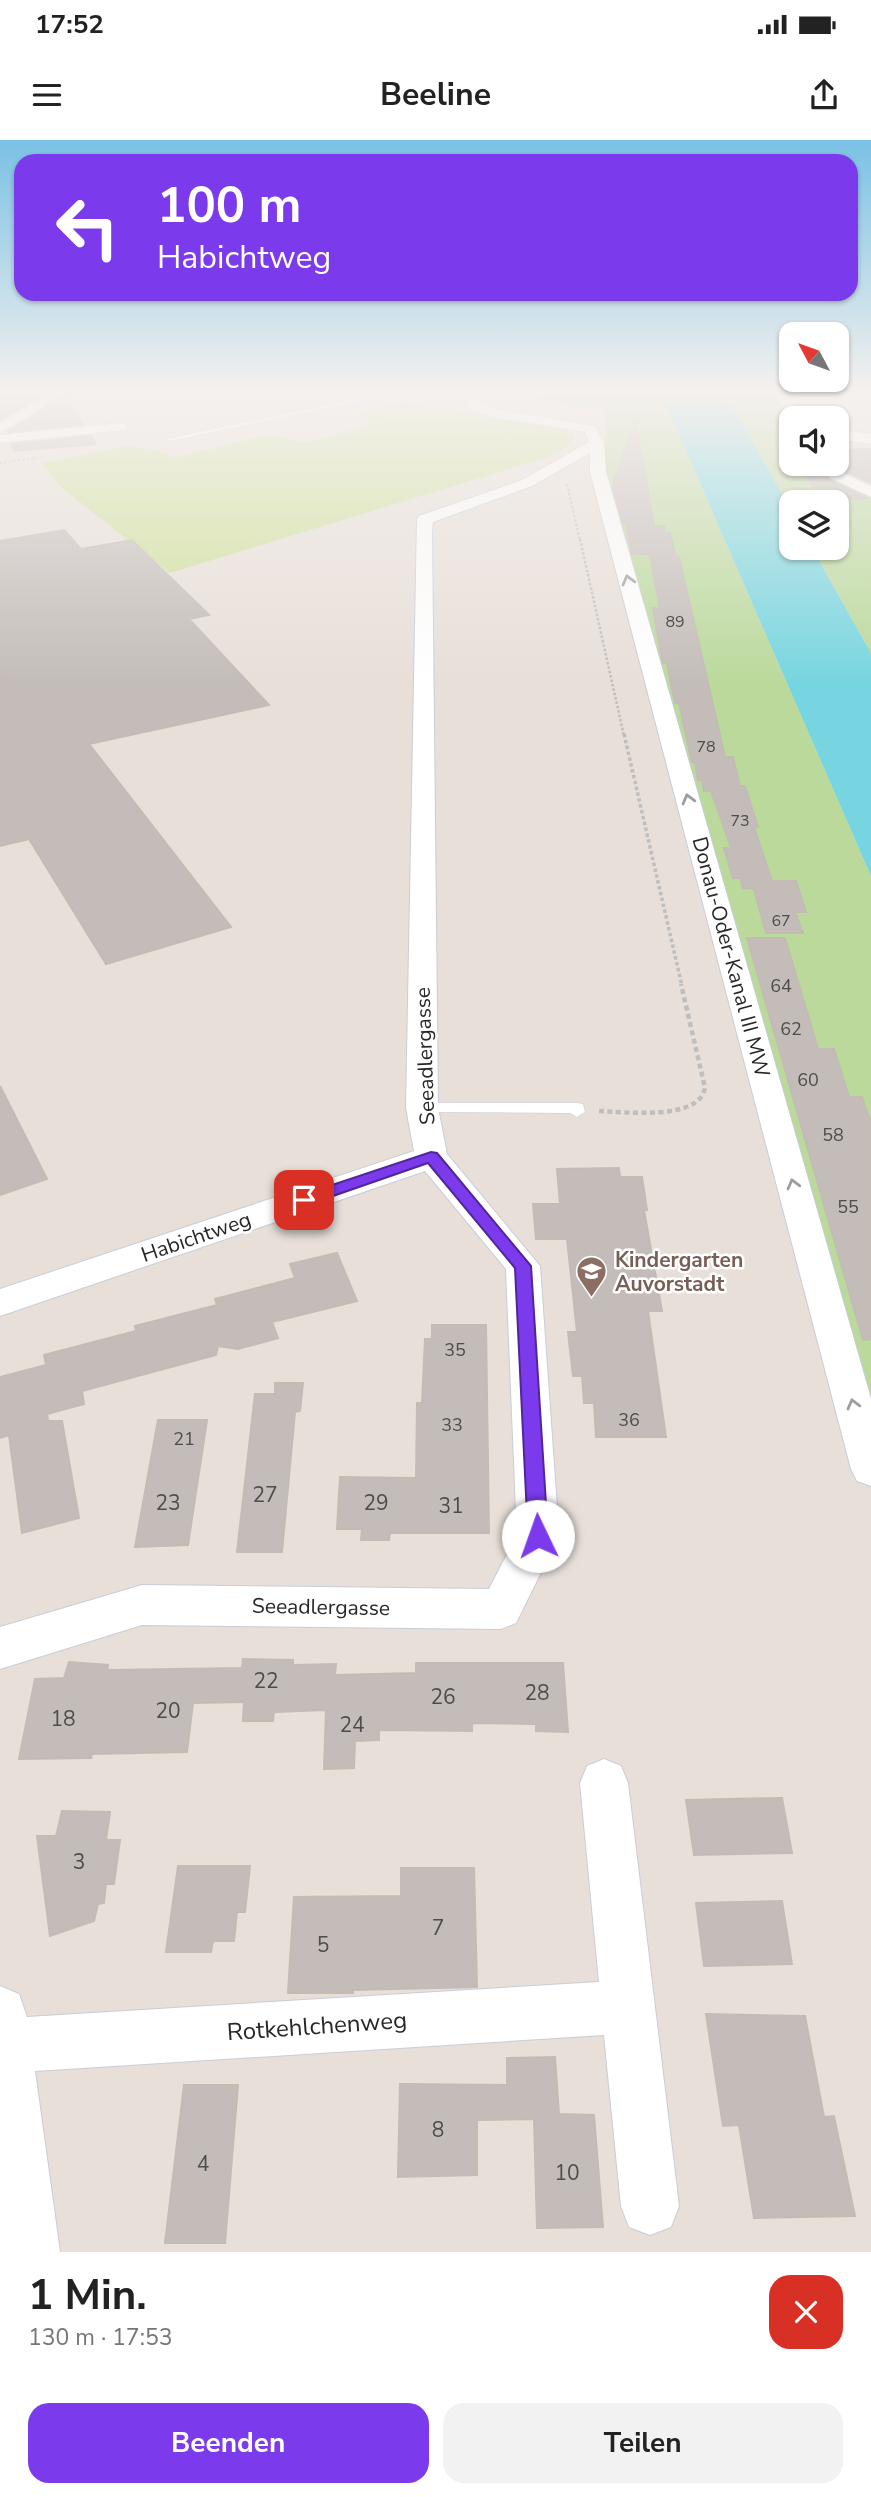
<!DOCTYPE html>
<html lang="de">
<meta charset="utf-8">
<style>
:root{--surface:#fff;--page:#f2f2f2;--text:#222;--muted:#767676;--accent:#7c3aed}
body{margin:0;font-family:"Nunito Sans",sans-serif;background:var(--page);color:var(--text);height:100vh;display:flex;flex-direction:column;font-size:26px;white-space:nowrap}
*{box-sizing:border-box;margin:0}
p{font-size:23px;color:var(--muted)}
.icon{flex:none;width:38px;height:38px;fill:none;stroke:currentColor;stroke-width:2;stroke-linecap:round;stroke-linejoin:round}
.map{position:relative;height:2112px;overflow:hidden}
.panel{display:flex;flex-direction:column;background:var(--surface);flex:1}
.panel>*{flex:none}
.top-card{position:absolute;left:14px;top:14px;width:844px;height:147px;border-radius:21px;box-shadow:0 2px 5px #0004;background:#7c3aed;color:#fff;overflow:hidden}
.needle{width:46px;rotate:311deg}
.tools{position:absolute;left:779px;top:182px;display:grid;gap:14px}
.tools a{display:grid;place-items:center;width:70px;height:70px;border-radius:14px;background:var(--surface);box-shadow:0 2px 5px #0004;font-size:35px}
.pin{position:absolute;display:grid;place-items:center;width:60px;height:60px;color:#fff;margin:-30px;border-radius:14px;box-shadow:0 4px 10px #0006}
.me{position:absolute;width:77px;margin:-38px;rotate:357deg;stroke-linejoin:round;filter:drop-shadow(0 0 5px #0008)}
.turn{display:flex;align-items:center;gap:24px;height:147px;padding:0 28px;font-size:32px}
.turn .icon{width:91px;height:91px;stroke-width:2.5}
.turn b{display:block;font-size:49px;line-height:60px}
.round{display:grid;place-items:center;flex:none;width:74px;height:74px;border-radius:21px;background:var(--page)}
.head{display:flex;align-items:center;justify-content:space-between;height:119px;padding:0 28px}
h1{font-size:42px;font-weight:700;line-height:52px}
.cta{display:flex;gap:14px;margin-top:auto;padding:14px 28px}
.cta a{flex:1;height:80px;border-radius:21px;background:var(--accent);color:#fff;font-size:28px;font-weight:700;line-height:80px;text-align:center}
.cta a+a{background:var(--page);color:var(--text)}
.status{display:flex;justify-content:space-between;align-items:center;height:49px;padding:0 35px;background:var(--surface);direction:ltr}
.status svg{height:19px;fill:currentColor}
header{display:flex;justify-content:space-between;align-items:center;height:91px;padding:0 28px;background:var(--surface);font-size:32px;font-weight:700}
.map>svg:first-child{display:block}
</style>
<div class="status"><b>17:52</b><svg viewBox="0 0 49 12"><path d="M0 12V9h3v3zM5 12V6h3v6zM10 12V3h3v9zM15 12V0h3v12zM26 1h20v11H26zM47 4h2v5h-2z"/></svg></div>
<header><svg class="icon" aria-label="menu" viewBox="0 0 24 24"><path d="M4 6h16M4 12h16M4 18h16"/></svg>Beeline<svg class="icon" aria-label="share" viewBox="0 0 24 24"><path d="M12 15V3M7 8l5-5 5 5M5 13v7h14v-7"/></svg></header>
<div class="map">
<svg width="871" height="2112" viewBox="0 0 871 2112">
<rect width="100%" height="100%" fill="#e8dfd9"/>
<path fill="#bad99b" d="M 573,249 L 659,249 L 871,736 L 871,1275 L 605,332 L 606,270 L 538,260 Z
M 723,249 L 772,249 L 791,280 L 791,324 L 823,324 L 833,337 L 871,358 L 871,513 L 812,408 L 836,408 L 836,362 L 791,362 L 791,370 Z"/>
<path fill="#cde097" d="M 406,261 L 429,268 L 438,266 L 479,276 L 568,290 L 573,293 L 574,299 L 558,314 L 170,433 L 62,348 L 41,323 L 128,306 L 155,310 L 175,318 L 270,294 L 305,303 L 398,277 L 376,282 L 353,274 Z"/>
<path fill="#76d5e0" d="M 659,249 L 723,249 L 791,370 L 791,408 L 812,408 L 871,513 L 871,736 Z"/>
<path fill="#c3bcb9" stroke="#c3bbb4" stroke-width="2" d="M 0,254 L 38,257 L 0,280 Z
M 61,259 L 67,259 L 83,284 L 7,292 Z
M 635,279 L 654,386 L 664,386 L 665,393 L 670,393 L 676,417 L 679,417 L 725,617 L 733,617 L 740,646 L 745,646 L 758,687 L 754,687 L 772,741 L 796,741 L 806,772 L 795,772 L 803,793 L 766,793 L 754,749 L 743,748 L 740,738 L 733,738 L 724,708 L 731,708 L 711,651 L 704,651 L 702,640 L 698,640 L 695,622 L 692,622 L 679,563 L 675,563 L 667,523 L 663,523 L 660,508 L 653,468 L 660,469 L 650,414 L 632,414 L 626,383 L 623,383 L 613,346 Z
M 91,296 L 96,304 L 14,311 L 12,304 Z
M 871,309 L 871,343 L 843,330 L 836,322 L 836,310 Z
M 799,324 L 818,324 L 829,340 L 868,359 L 845,359 L 834,347 L 813,347 Z
M 64,390 L 81,409 L 132,400 L 209,475 L 189,479 L 269,565 L 89,604 L 231,787 L 106,824 L 29,699 L 0,706 L 0,401 Z
M 747,798 L 785,798 L 818,909 L 834,909 L 849,957 L 862,957 L 871,983 L 871,1199 L 863,1200 Z
M 0,946 L 47,1039 L 0,1055 Z
M 619,1028 L 620,1037 L 642,1037 L 647,1070 L 644,1070 L 662,1171 L 648,1171 L 666,1297 L 596,1297 L 594,1263 L 584,1263 L 582,1236 L 573,1236 L 568,1192 L 577,1192 L 567,1099 L 536,1099 L 533,1064 L 560,1064 L 557,1029 Z
M 337,1113 L 357,1161 L 272,1182 L 278,1198 L 238,1209 L 218,1206 L 216,1215 L 82,1251 L 84,1264 L 47,1274 L 48,1281 L 62,1281 L 79,1378 L 22,1393 L 9,1295 L 0,1298 L 0,1237 L 46,1225 L 44,1215 L 136,1191 L 135,1186 L 217,1165 L 215,1159 L 295,1138 L 290,1124 Z
M 432,1185 L 486,1185 L 489,1393 L 390,1393 L 389,1400 L 361,1400 L 362,1389 L 337,1389 L 340,1337 L 416,1338 L 417,1263 L 422,1263 L 425,1199 L 432,1199 Z
M 275,1243 L 303,1243 L 300,1271 L 295,1272 L 282,1412 L 237,1412 L 255,1254 L 275,1254 Z
M 158,1280 L 207,1280 L 188,1405 L 135,1407 Z
M 243,1519 L 293,1520 L 293,1525 L 336,1524 L 335,1535 L 416,1533 L 416,1523 L 563,1523 L 568,1592 L 536,1591 L 536,1584 L 472,1583 L 472,1591 L 379,1590 L 379,1600 L 355,1601 L 354,1628 L 324,1629 L 326,1570 L 274,1572 L 273,1581 L 243,1581 L 244,1562 L 193,1563 L 187,1612 L 92,1614 L 91,1618 L 19,1619 L 35,1539 L 64,1538 L 69,1522 L 108,1525 L 107,1530 L 242,1528 Z
M 782,1658 L 792,1713 L 694,1715 L 686,1660 Z
M 62,1671 L 110,1672 L 106,1700 L 120,1700 L 114,1744 L 106,1744 L 104,1763 L 98,1764 L 94,1781 L 50,1796 L 37,1696 L 56,1696 Z
M 178,1726 L 250,1726 L 245,1772 L 237,1772 L 234,1801 L 213,1801 L 211,1812 L 166,1812 Z
M 401,1728 L 474,1728 L 477,1847 L 353,1850 L 353,1853 L 288,1853 L 294,1757 L 401,1756 Z
M 782,1761 L 792,1824 L 704,1826 L 696,1763 Z
M 706,1874 L 805,1876 L 824,1977 L 834,1976 L 855,2076 L 754,2078 L 739,1985 L 723,1986 Z
M 555,1917 L 559,1974 L 594,1975 L 603,2087 L 537,2088 L 534,1979 L 477,1980 L 477,2035 L 398,2037 L 400,1944 L 507,1945 L 507,1918 Z
M 184,1945 L 238,1945 L 225,2103 L 165,2103 Z"/>
<g fill="none" stroke-linecap="round" stroke-linejoin="round">
<defs>
<path id="service" d="M 404,249 L 418,249 L 170,301 L 166,299 Z
M 422,963 L 577,963 L 583,964 L 585,972 L 577,977 L 570,973 L 416,972 L 414,968 L 416,964 Z"/>
<path id="minor" d="M 56,249 L 72,249 L 0,293 L 0,283 Z
M 441,249 L 460,249 L 475,254 L 480,264 L 495,269 L 595,286 L 604,303 L 606,332 L 871,1259 L 871,1346 L 857,1341 L 851,1329 L 590,332 L 590,313 L 532,346 L 433,382 L 432,392 L 438,968 L 447,1014 L 540,1126 L 559,1396 L 516,1483 L 501,1489 L 142,1485 L 0,1529 L 0,1487 L 142,1445 L 489,1449 L 517,1395 L 506,1129 L 425,1031 L 0,1176 L 0,1149 L 414,1011 L 406,968 L 417,379 L 419,376 L 522,340 L 589,302 L 585,292 L 493,277 L 470,270 L 465,260 Z
M 537,249 L 565,249 C 553,259 491,267 479,257 C 488,250 523,252 537,249 Z
M 121,283 L 126,284 L 126,290 L 0,303 L 0,295 Z
M 821,324 L 836,324 L 841,332 L 871,346 L 871,357 L 830,338 Z
M 604,1619 L 621,1626 L 628,1643 L 679,2066 L 671,2087 L 650,2095 L 629,2087 L 621,2066 L 604,1895 L 35,1931 L 60,2112 L 0,2112 L 0,1846 L 19,1854 L 27,1877 L 599,1842 L 580,1643 L 587,1626 Z"/>
<path id="tertiary" d="M 772,249 L 787,249 L 805,278 L 791,278 L 791,281 Z
M 836,289 L 871,294 L 871,304 L 836,299 Z"/>
</defs>
<use href="#service" stroke="#c8cdd7" stroke-width="1"/>
<use href="#minor" stroke="#c8cdd7" stroke-width="2"/>
<use href="#tertiary" stroke="#c8cdd7" stroke-width="2"/>
<path stroke="#bebebe" stroke-width="2" stroke-dasharray="2.5 2" stroke-linecap="butt" d="M 0,323 L 37,318
M 567,344 L 580,401"/>
<path stroke="#bebebe" stroke-width="2.5" stroke-dasharray="2.5 2" stroke-linecap="butt" d="M 580,399 L 624,596"/>
<path stroke="#bebebe" stroke-width="3.5" stroke-dasharray="3.5 2.5" stroke-linecap="butt" d="M 624,594 L 682,846"/>
<path stroke="#bebebe" stroke-width="4.5" stroke-dasharray="5 3.5" stroke-linecap="butt" d="M 599,971 C 626,972 699,981 705,948 L 681,844"/>
<use href="#service" fill="#fff" fill-rule="evenodd"/>
<use href="#minor" fill="#fff" fill-rule="evenodd"/>
<use href="#tertiary" fill="#fff" fill-rule="evenodd"/>
</g>
<defs><path id="oneway-chevron" d="M-2-3.5L2.5 0L-2 3.5" fill="none" stroke-width="1.6" stroke-linecap="round" stroke-linejoin="round" transform="scale(1.75)"/></defs>
<g stroke="#9e9e9e">
<use href="#oneway-chevron" transform="translate(628 440) rotate(-105)"/>
<use href="#oneway-chevron" transform="translate(688 659) rotate(-105)"/>
<use href="#oneway-chevron" transform="translate(793 1044) rotate(-105)"/>
<use href="#oneway-chevron" transform="translate(853 1264) rotate(-105)"/>
</g>
<linearGradient id="sky" x2="0" y2="1"><stop stop-color="#7ac1e5"/><stop offset="0.46" stop-color="#f5f1ee"/><stop offset="1" stop-color="#f5f1ee" stop-opacity="0"/></linearGradient>
<rect width="871" height="545" fill="url(#sky)"/>
<path fill="#7c3aed" stroke="#51269a" stroke-width="2" d="M 431,1012 L 437,1013 L 531,1126 L 548,1396 L 545,1402 L 538,1404 L 531,1402 L 528,1396 L 515,1128 L 428,1023 L 304,1066 L 297,1060 L 299,1056 Z"/>
<defs>
<symbol id="school-pin" viewBox="-11 -11 22 30"><path d="M0 17L-7.5 6A9.5 9.5 0 1 1 7.5 6Z" fill="#8d6e63" stroke="#fff"/><path d="M0-5L7-2L0 1L-7-2ZM-4 1L0 2.5L4 1V4Q0 6-4 4Z" fill="#fff"/></symbol>
</defs>
<g fill-rule="evenodd">
<use href="#school-pin" x="574" y="1114" width="35" height="47"/>
</g>
<g text-anchor="middle" dominant-baseline="central" stroke-width="5" stroke-linejoin="round" paint-order="stroke">
<g font-size="16" fill="#4e4c4c">
<text x="675" y="482">89</text>
<text x="706" y="607">78</text>
<text x="740" y="681">73</text>
<text x="781" y="781">67</text>
</g>
<g font-size="18" fill="#4e4c4c">
<text x="781" y="846">64</text>
<text x="791" y="889">62</text>
<text x="808" y="940">60</text>
<text x="833" y="995">58</text>
<text x="848" y="1067">55</text>
<text x="455" y="1210">35</text>
<text x="629" y="1280">36</text>
<text x="452" y="1285">33</text>
<text x="184" y="1299">21</text>
</g>
<g font-size="21" fill="#272727" stroke="#fff">
<text transform="translate(731 817) rotate(75)">Donau-Oder-Kanal III MW</text>
<text transform="translate(425 916) rotate(-92)">Seeadlergasse</text>
<text transform="translate(196 1097) rotate(-19)">Habichtweg</text>
<text transform="translate(321 1467) rotate(1)">Seeadlergasse</text>
</g>
<g font-size="21" font-weight="bold" fill="#785e54" stroke="#fff" text-anchor="start">
<text x="615" y="1120">Kindergarten<tspan x="615" dy="24">Auvorstadt</tspan></text>
</g>
<g font-size="21" fill="#4e4c4c">
<text x="265" y="1355">27</text>
<text x="168" y="1363">23</text>
<text x="376" y="1363">29</text>
<text x="451" y="1366">31</text>
<text x="266" y="1541">22</text>
<text x="537" y="1553">28</text>
<text x="443" y="1557">26</text>
<text x="168" y="1571">20</text>
<text x="63" y="1579">18</text>
<text x="352" y="1585">24</text>
<text x="79" y="1722">3</text>
<text x="438" y="1788">7</text>
<text x="323" y="1805">5</text>
<text x="438" y="1990">8</text>
<text x="203" y="2024">4</text>
<text x="567" y="2033">10</text>
</g>
<g font-size="24" fill="#272727" stroke="#fff">
<text transform="translate(317 1886) rotate(-4)">Rotkehlchenweg</text>
</g>
</g>
</svg>
<div class="tools">
<a><svg class="needle" viewBox="-14 -14 28 28"><path d="M0-13l5 13h-10z" fill="#e53935"/><path d="M0 13l5-13h-10z" fill="#767676"/></svg></a>
<a><svg class="icon" aria-label="sound" viewBox="0 0 24 24"><path d="M4 9h4l5-4v14l-5-4H4zM17 9q2 3 0 6"/></svg></a>
<a><svg class="icon" aria-label="layers" viewBox="0 0 24 24"><path d="M12 4l9 5-9 5-9-5zM3 14l9 5 9-5"/></svg></a>
</div>
<div class="pin" style="left:304px;top:1060px;background:#d93025"><svg class="icon" aria-label="arrive" viewBox="0 0 24 24"><path d="M6 21V4h12l-3 4 3 4H6"/></svg></div>
<svg class="me" style="left:538px;top:1396px" viewBox="-20 -20 40 40"><circle r="19" fill="#fff"/><path d="M0-13L10 11 0 6-10 11z" fill="#7c3aed"/></svg>
<div class="top-card">
<div class="turn"><svg class="icon" aria-label="left" viewBox="0 0 24 24"><path d="M17 20v-9H6M10 6l-5 5 5 5"/></svg><div><b>100 m</b>Habichtweg</div></div>
</div>
</div>
<section class="panel">
<div class="head"><div><h1>1 Min.</h1><p>130 m · 17:53</p></div><a class="round" style="background:#d93025;color:#fff"><svg class="icon" aria-label="close" viewBox="0 0 24 24"><path d="M6 6l12 12M18 6L6 18"/></svg></a></div>
<div class="cta"><a>Beenden</a><a>Teilen</a></div>
</section>
